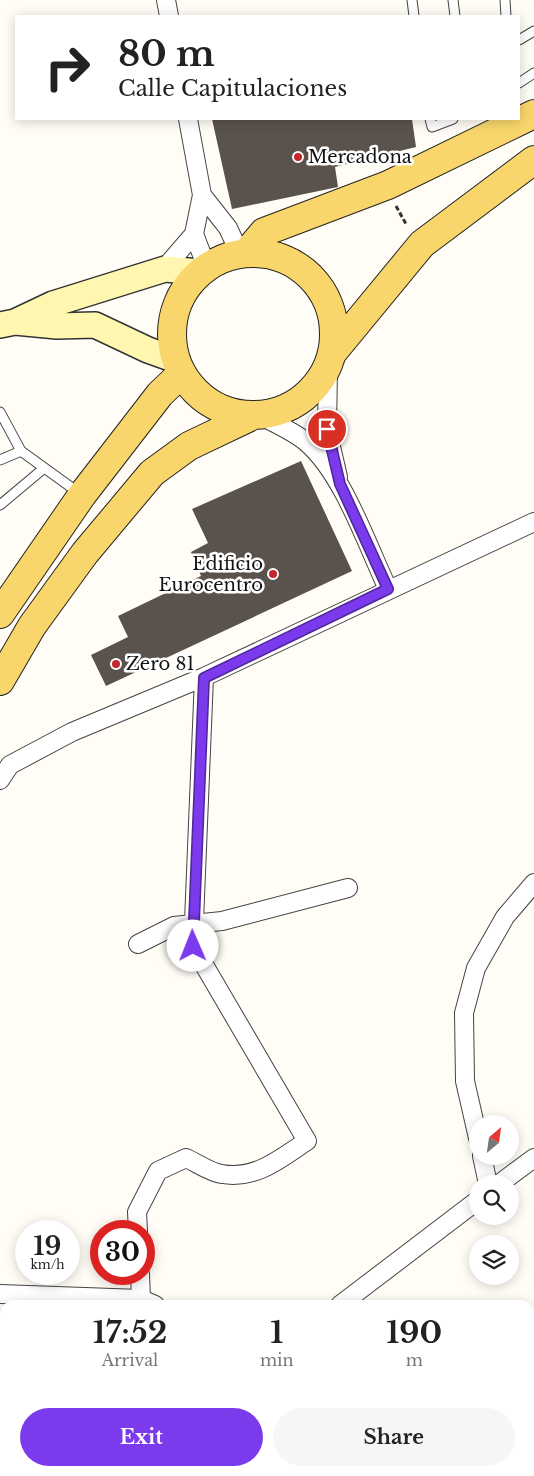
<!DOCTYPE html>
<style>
:root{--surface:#fff;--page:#f6f6f6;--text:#222;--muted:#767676;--accent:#7c3aed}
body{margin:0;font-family:"Libre Baskerville",serif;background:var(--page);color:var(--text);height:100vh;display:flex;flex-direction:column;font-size:19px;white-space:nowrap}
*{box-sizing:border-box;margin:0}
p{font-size:16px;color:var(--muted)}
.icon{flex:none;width:28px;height:28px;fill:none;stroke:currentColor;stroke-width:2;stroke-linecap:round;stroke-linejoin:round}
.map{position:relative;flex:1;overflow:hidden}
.side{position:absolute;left:0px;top:1300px;width:535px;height:176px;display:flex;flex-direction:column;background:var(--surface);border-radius:15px 15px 0 0;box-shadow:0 2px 12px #0003}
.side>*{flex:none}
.hud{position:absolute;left:15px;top:15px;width:505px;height:105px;border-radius:0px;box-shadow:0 2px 12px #0003;background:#fff;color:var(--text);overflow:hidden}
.needle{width:32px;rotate:29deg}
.fabs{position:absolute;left:469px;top:1115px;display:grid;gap:10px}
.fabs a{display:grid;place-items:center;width:50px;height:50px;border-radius:50%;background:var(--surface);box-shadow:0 2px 12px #0003;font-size:25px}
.speed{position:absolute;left:15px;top:1220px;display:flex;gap:10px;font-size:25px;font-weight:700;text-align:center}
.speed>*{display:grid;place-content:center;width:65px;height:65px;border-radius:50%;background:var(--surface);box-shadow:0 2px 12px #0003;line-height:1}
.speed small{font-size:12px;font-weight:400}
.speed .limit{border:8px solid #d22;background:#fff;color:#111}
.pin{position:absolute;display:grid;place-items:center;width:42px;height:42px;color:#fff;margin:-21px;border:2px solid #fff;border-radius:50%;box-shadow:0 1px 5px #0007}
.me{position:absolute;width:55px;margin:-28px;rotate:359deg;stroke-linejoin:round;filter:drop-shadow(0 0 4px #0008)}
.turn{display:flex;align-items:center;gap:18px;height:105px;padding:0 20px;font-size:22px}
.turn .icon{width:65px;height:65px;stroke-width:2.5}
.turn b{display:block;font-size:35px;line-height:42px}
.eta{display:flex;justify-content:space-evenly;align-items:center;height:85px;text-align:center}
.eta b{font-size:30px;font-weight:800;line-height:35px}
.cta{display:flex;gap:10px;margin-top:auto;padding:10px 20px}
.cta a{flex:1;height:58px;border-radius:30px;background:var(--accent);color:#fff;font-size:20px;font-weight:800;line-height:58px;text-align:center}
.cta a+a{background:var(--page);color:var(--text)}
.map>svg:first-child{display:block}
</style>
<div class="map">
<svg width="534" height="1476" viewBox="0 0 534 1476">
<rect width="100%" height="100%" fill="#fffdf5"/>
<path fill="#5a524d" d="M 212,119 L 412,119 L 416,147 L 335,167 L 338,187 L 232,209 Z
M 301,461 L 352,571 L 106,686 L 91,655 L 128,637 L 118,616 L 201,576 L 191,552 L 208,543 L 192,509 Z"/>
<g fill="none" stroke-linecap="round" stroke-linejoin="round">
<defs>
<path id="lane" d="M 412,0 L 414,16
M 453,0 L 455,16
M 505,0 L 506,16
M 519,40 L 534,31
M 519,83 L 534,73
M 430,119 L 432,127 L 453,119
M 0,412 L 21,451 L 79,493
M 0,460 L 21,451
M 0,505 L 43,469"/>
<path id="street" d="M 166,0 L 169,16
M 202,195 L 228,228 L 240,254
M 194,234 L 207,268
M 163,270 L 194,234 L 202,195 L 188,119
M 328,368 L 327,429 L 338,477
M 259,415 C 274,423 293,431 306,442 C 343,473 367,545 388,589
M 0,780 L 10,765 L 72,732 L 204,677 L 534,522
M 138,944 L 174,926 L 222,921 L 348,888
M 478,1138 L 465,1081 L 464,1013 L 476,968 L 505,917 L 534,883
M 482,1156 L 488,1184
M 499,1184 L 534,1158
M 138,1231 L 137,1212 L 158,1171 L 186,1158 C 197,1163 211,1173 222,1174 C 256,1180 281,1158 307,1141 L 193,946 L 204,677
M 140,1274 L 141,1299
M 0,1294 L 141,1299 L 155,1305
M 340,1305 L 478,1200
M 0,1432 L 5,1443
M 17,1471 L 19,1476
M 269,1471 L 280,1476
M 528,1471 L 534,1475"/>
<path id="secondary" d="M 15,322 L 57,326 L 95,325 L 148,350 L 176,360
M 0,325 L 15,322 L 53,304 L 165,269 L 200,272"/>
<path id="primary" d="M172 334a81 81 0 1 1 162 0a81 81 0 1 1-162 0Z
M 246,253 L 264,232 L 388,185 L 534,114
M 333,352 L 422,244 L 534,160
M 0,614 L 82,495 L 160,394 L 182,373
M 0,681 L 32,626 L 85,553 L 152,473 L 189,446 L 254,415"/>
</defs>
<use href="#lane" stroke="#444" stroke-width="11"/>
<use href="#street" stroke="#444" stroke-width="20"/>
<use href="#secondary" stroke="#333" stroke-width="28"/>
<use href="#primary" stroke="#222" stroke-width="30"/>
<path stroke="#333" stroke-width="3" stroke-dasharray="5 2.5" stroke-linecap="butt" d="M 396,206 L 406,224"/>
<use href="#lane" stroke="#fff" stroke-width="9"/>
<use href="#street" stroke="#fff" stroke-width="18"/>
<use href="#secondary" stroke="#fff6b0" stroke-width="25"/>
<use href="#primary" stroke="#f9d66b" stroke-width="28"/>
</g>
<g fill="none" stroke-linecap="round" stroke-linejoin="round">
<defs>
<path id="route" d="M 193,946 L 204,678 L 388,589 L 340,484 L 327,429"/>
</defs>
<use href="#route" stroke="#51269a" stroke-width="12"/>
<use href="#route" stroke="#7c3aed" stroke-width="9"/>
</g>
<g fill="#c4262e" stroke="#fff" stroke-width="2">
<circle cx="298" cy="157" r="5"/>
<circle cx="273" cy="574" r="5"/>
<circle cx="116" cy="664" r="5"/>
</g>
<g text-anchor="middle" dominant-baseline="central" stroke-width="5" stroke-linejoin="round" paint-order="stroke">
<g font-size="18" fill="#111" stroke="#fff" text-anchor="start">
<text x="308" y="157">Mercadona</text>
<text x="263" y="564" text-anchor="end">Edificio<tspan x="263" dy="21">Eurocentro</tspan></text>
<text x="126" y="664">Zero 81</text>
</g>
</g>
</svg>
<div class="fabs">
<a><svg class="needle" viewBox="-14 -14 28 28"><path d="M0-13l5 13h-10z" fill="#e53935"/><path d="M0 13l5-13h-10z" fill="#767676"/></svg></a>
<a><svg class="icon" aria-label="search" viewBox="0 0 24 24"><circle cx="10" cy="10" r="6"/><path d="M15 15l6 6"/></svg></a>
<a><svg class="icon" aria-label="layers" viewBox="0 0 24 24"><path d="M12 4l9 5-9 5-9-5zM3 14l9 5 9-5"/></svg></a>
</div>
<div class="speed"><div>19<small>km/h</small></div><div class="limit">30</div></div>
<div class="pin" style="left:327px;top:429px;background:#d93025"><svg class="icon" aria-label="arrive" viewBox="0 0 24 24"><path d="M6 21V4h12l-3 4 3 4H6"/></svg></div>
<svg class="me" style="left:193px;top:946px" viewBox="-20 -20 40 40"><circle r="19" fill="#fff"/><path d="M0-13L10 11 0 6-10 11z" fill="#7c3aed"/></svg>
<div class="hud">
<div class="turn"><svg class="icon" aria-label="right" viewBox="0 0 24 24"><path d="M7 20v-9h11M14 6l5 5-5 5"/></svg><div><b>80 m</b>Calle Capitulaciones</div></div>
</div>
<section class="side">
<div class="eta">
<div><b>17:52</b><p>Arrival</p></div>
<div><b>1</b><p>min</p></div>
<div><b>190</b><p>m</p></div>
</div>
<div class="cta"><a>Exit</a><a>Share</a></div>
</section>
</div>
